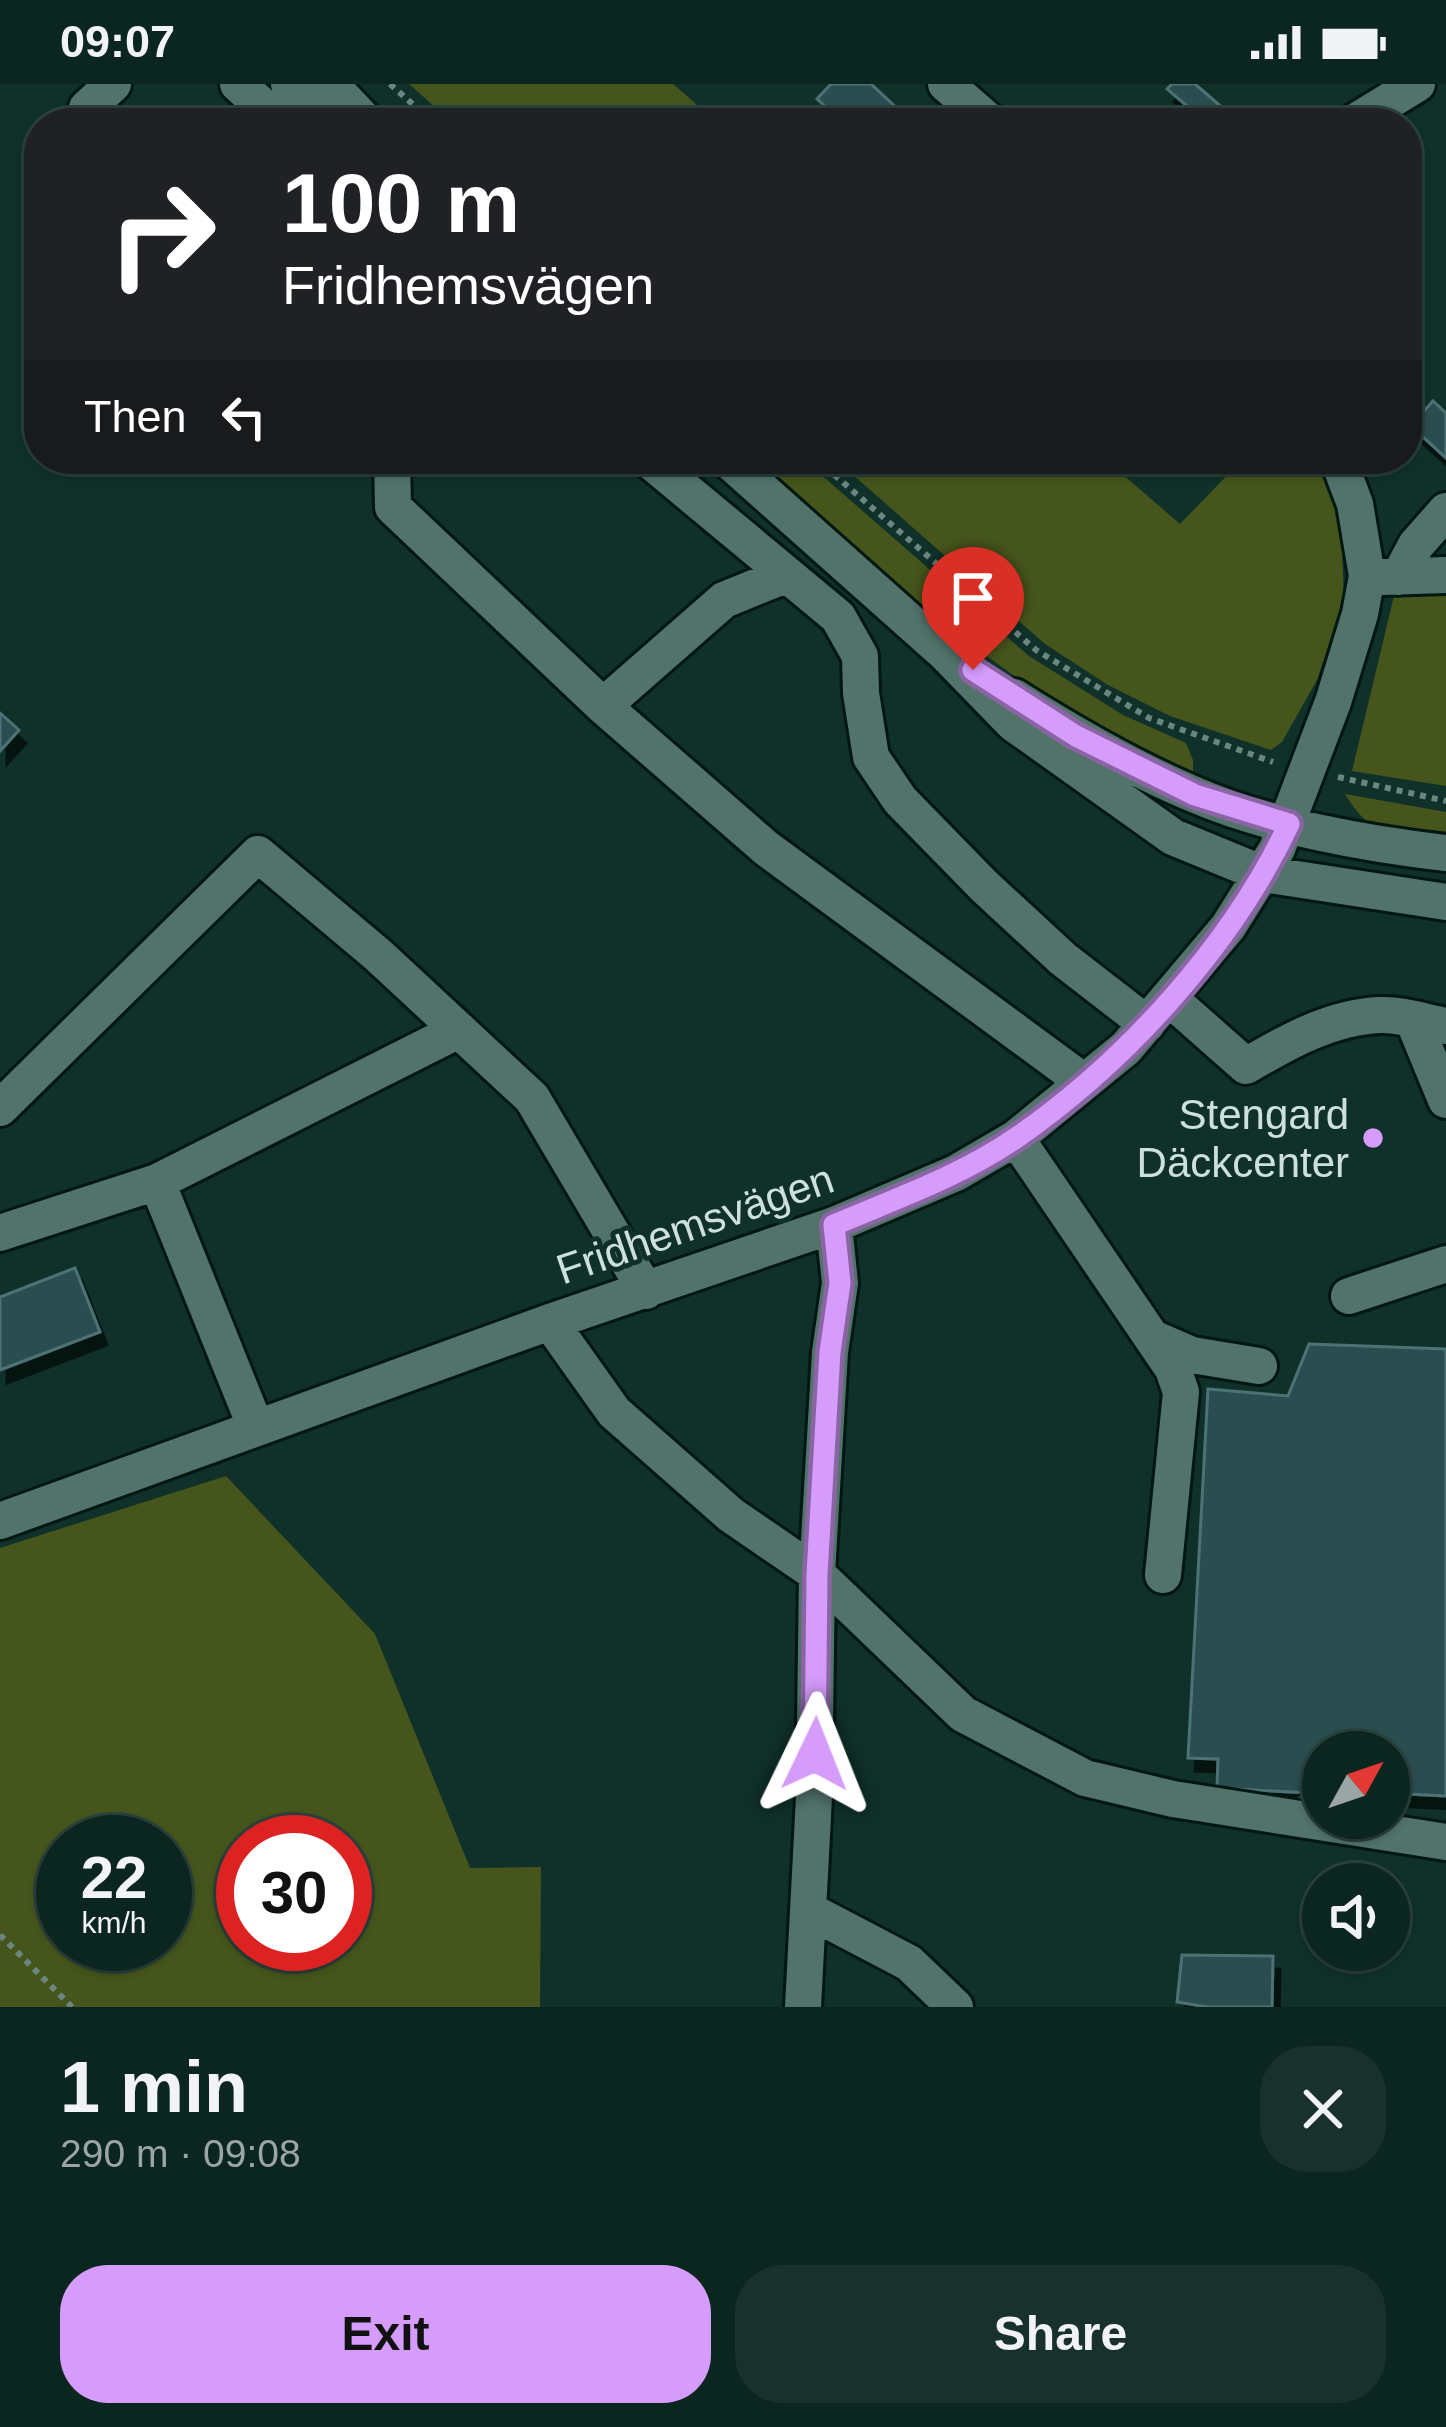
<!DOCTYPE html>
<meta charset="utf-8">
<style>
:root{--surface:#0b251f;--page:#19312c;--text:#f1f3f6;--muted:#9aa5a4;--line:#2b423d;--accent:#d59cfb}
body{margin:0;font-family:Helvetica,sans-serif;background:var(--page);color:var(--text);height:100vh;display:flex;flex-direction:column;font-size:45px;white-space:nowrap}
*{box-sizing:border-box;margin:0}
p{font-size:39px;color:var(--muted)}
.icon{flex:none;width:66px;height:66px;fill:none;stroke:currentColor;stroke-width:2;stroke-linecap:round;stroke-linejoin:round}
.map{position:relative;height:1923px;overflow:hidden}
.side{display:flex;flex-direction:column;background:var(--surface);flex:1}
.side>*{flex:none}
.top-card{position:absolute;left:24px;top:24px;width:1398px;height:366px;border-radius:48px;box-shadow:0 3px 9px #0004,0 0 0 3px var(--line);background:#202124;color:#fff;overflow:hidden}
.needle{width:78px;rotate:50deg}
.fabs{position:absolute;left:1302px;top:1647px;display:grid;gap:24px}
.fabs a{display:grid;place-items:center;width:108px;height:108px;border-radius:50%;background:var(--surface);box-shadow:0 3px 9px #0004,0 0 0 3px var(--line);font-size:60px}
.speed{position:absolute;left:36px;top:1731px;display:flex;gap:24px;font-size:60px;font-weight:700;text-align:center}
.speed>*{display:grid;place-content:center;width:156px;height:156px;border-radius:50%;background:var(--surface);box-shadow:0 3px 9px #0004,0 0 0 3px var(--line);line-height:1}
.speed small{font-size:30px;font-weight:400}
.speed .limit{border:18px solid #d22;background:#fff;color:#111}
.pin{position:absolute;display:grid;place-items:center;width:102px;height:102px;color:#fff;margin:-123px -51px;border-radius:50% 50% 50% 0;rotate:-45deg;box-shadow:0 0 12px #0007}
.pin .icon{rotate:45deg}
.me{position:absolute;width:132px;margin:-66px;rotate:2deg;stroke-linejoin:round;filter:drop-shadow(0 0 9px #0008)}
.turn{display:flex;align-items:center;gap:42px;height:252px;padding:0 60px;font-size:54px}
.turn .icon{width:156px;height:156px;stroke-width:2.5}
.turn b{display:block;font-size:84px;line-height:102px}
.then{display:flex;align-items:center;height:114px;padding:0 60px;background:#0003;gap:24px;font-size:45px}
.round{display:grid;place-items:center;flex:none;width:126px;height:126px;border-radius:48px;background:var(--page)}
.headline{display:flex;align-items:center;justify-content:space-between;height:204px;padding:0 60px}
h1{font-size:72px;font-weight:800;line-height:90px}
.cta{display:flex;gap:24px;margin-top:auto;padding:24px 60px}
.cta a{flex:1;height:138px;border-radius:48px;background:var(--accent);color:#111;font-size:48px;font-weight:800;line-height:138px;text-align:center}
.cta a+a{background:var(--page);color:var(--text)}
.status{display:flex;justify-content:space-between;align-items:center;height:84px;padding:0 60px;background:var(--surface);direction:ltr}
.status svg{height:33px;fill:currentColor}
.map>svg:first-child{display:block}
</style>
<div class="status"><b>09:07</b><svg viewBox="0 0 49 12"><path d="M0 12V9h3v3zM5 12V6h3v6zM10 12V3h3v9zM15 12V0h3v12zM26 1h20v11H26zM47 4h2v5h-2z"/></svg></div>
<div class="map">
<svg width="1446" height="1923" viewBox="0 0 1446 1923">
<defs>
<filter id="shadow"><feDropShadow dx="7" dy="13" stdDeviation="0" flood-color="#0009"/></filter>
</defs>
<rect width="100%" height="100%" fill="#0f3129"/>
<path fill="#46551c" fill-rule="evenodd" d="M 409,0 L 673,0 L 718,39 L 453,39 Z
M 757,375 L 803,375 L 1029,572 L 1123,631 L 1186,659 L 1193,676 L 1193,691 C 1130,659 1067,629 1009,588 C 919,526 839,447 757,375 Z
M 835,375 L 1105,375 L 1180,440 L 1243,375 L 1317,375 L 1341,434 L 1344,516 L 1317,596 L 1282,658 L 1271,666 L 1170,632 L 1108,601 L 1045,560 Z
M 1446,504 L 1446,702 L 1352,687 L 1394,512 Z
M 1345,710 L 1446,728 L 1446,757 C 1395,749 1374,758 1345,710 Z
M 226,1392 L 375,1550 L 470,1784 L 541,1783 L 540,1923 L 0,1923 L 0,1464 ZM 63,1758 L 165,1758 L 165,1860 L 63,1860 ZM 345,1758 L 345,1860 L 243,1860 L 243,1758 Z"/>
<path fill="#294d50" stroke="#4e7275" stroke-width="3" filter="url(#shadow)" d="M 831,0 L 871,0 L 901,28 L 890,39 L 843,39 L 817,15 Z
M 1172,0 L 1195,0 L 1232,32 L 1226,39 L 1207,39 L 1167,5 Z
M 1433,317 L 1446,329 L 1446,374 L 1411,342 Z
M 0,629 L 19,646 L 0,667 Z
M 75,1184 L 100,1248 L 0,1286 L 0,1213 Z
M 1309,1260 L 1446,1265 L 1446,1712 L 1389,1709 L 1389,1668 L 1323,1668 L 1323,1727 L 1310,1734 L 1298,1715 L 1310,1709 L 1217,1704 L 1218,1675 L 1188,1674 L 1208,1305 L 1288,1312 Z
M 1182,1871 L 1273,1872 L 1272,1923 L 1208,1923 L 1177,1918 Z"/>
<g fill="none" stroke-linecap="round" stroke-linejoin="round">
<defs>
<path id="minor" d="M 238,0 L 281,39
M 289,0 L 334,39
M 330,0 L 367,39
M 946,0 L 991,39
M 83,39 L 87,24 L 113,0
M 1353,39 L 1417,0
M 392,375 L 393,423 L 603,622 L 766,764 L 1084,998
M 648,375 L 838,533 L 860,572 L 861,609 L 871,673 L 900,716 L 984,802 L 1063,875 L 1147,940
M 727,375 L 945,569 L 1013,639 L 1173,753 L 1263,790 L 1446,818
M 1382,493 L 1446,491
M 1399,493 L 1416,461 L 1446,427
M 1014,613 C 1071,649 1131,684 1193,710 C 1266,742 1367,760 1446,769
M 603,622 L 724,516 L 785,491
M 1169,914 L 1246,982 C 1287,958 1331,933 1380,931 C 1401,930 1425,938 1446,942
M 1413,936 L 1446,1016
M 0,1024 L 258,770 L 378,871 L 532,1014 L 646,1207
M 1016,1054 L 1173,1285 L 1181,1308 L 1163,1491
M 0,1149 L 157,1098
M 1349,1212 L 1446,1180
M 550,1238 L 614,1328 L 731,1431 L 817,1490 L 963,1630 L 1085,1694 L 1173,1715 L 1446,1758
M 1155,1255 L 1192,1271 L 1259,1282
M 256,1344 L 157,1098 L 459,946
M 0,1437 L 550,1238 L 834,1141 L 956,1089 L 1016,1054 L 1126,964 L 1228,843 L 1277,765 L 1333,618 L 1360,530 L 1367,492 L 1355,420 L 1338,375
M 808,1826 L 909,1879 L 955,1923
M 803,1923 L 814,1713 L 817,1490 L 830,1268 L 840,1199 L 834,1141"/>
</defs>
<use href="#minor" stroke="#011712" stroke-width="42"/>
<path stroke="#6b867f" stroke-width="6" stroke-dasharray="6 6" stroke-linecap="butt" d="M 390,0 L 434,39
M 816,375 L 1036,566 L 1149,634 L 1273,678
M 1338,693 L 1446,717
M 0,1851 L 72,1923"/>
<use href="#minor" stroke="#51736a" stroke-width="36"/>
</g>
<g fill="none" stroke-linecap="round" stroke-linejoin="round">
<defs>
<path id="route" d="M 815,1670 L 817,1490 L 830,1268 L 840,1199 L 834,1141 C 895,1115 961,1092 1016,1054 C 1126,978 1232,861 1289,740 L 1195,711 L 1076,652 L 973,586"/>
</defs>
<use href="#route" stroke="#8a65a3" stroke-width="30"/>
<use href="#route" stroke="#d59cfb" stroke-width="21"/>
</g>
<circle fill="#d59cfb" stroke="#0f3129" stroke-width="4.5" cx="1373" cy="1054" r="12"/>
<g text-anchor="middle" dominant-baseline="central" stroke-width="10" stroke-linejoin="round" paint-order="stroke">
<g font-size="42" fill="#cee0db" stroke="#0f3129" text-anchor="end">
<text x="1349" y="1030">Stengard<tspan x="1349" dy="48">Däckcenter</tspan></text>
</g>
<g font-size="42" fill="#cee0db" stroke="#0f3129">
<text transform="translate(695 1140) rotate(-19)">Fridhemsvägen</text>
</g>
</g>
</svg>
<div class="fabs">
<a><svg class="needle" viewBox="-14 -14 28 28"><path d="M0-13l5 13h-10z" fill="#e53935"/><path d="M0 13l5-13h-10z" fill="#9aa5a4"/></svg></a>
<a><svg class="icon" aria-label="sound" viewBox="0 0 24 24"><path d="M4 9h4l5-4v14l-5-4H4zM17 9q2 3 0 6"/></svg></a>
</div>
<div class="speed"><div>22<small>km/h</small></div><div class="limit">30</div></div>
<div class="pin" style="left:973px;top:586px;background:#d93025"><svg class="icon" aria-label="arrive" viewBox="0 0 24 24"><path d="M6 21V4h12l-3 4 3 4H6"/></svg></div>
<svg class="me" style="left:815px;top:1670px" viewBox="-20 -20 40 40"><path d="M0-17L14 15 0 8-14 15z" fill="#d59cfb" stroke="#fff" stroke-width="4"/></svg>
<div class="top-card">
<div class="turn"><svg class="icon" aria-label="right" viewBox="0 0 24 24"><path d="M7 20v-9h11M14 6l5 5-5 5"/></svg><div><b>100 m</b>Fridhemsvägen</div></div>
<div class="then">Then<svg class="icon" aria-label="left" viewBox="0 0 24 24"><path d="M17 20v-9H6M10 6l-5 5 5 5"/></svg></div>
</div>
</div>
<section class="side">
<div class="headline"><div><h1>1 min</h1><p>290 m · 09:08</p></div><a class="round"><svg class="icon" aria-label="close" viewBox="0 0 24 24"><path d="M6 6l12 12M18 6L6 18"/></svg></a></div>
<div class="cta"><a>Exit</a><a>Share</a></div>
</section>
